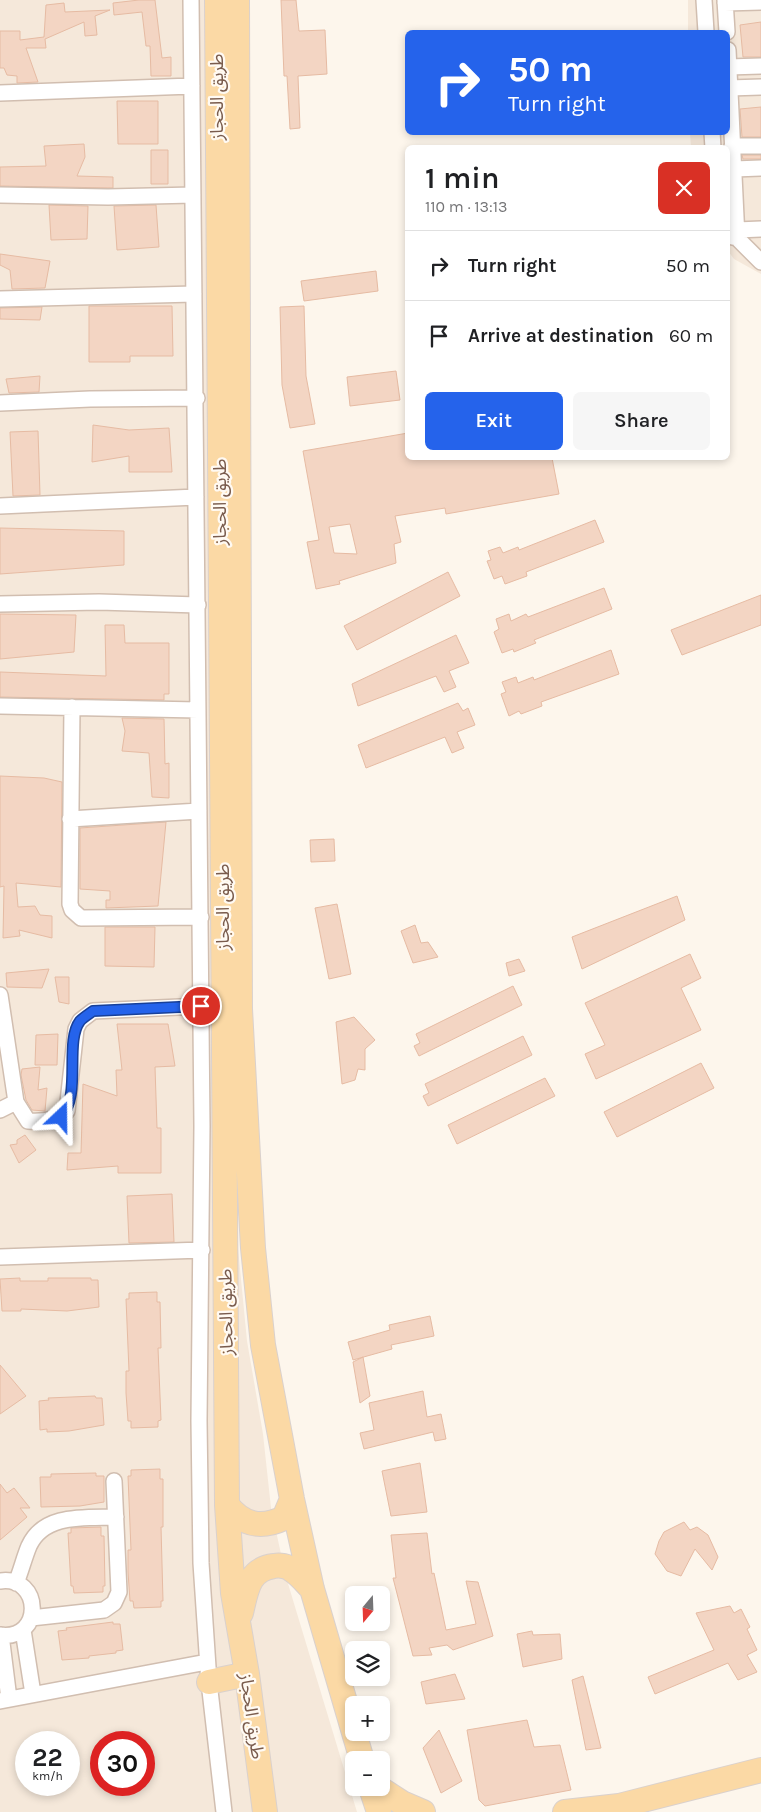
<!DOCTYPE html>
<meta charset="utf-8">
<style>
:root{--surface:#fff;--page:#f6f6f6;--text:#202124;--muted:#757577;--line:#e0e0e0;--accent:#2563eb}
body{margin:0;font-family:Karla,"Noto Sans Arabic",sans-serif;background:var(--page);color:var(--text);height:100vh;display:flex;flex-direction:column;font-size:19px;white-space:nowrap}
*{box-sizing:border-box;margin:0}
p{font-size:16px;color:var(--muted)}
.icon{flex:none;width:28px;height:28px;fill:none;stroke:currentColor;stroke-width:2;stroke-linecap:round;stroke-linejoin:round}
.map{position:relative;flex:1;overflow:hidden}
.sheet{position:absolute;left:405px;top:145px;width:325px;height:315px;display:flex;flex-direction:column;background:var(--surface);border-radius:8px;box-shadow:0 2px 8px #0003}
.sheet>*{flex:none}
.banner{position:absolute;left:405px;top:30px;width:325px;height:105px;border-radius:8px;box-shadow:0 2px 8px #0003;background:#2563eb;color:#fff;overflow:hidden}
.needle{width:32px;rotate:199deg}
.controls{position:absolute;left:345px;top:1586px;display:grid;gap:10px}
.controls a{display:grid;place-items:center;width:45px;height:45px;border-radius:8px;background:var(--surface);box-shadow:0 2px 8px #0003;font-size:25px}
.speed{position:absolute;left:15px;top:1731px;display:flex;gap:10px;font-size:25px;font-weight:700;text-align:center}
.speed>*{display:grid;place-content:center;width:65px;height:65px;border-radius:50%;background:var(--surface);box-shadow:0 2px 8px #0003;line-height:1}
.speed small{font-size:12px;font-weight:400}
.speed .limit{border:8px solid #d22;background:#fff;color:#111}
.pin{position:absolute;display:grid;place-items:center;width:42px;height:42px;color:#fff;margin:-21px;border:2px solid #fff;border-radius:50%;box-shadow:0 1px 5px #0007}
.me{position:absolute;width:55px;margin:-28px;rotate:23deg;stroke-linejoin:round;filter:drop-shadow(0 0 4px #0008)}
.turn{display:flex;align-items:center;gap:18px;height:105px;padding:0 20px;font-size:22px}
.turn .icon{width:65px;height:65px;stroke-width:2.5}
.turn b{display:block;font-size:35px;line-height:42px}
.round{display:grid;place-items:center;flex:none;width:52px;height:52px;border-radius:8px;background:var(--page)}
.headline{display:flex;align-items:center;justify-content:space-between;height:85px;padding:0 20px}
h1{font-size:30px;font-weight:600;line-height:38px}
.primary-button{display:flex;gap:10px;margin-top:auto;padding:10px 20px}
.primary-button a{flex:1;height:58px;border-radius:8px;background:var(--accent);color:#fff;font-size:20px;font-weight:600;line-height:58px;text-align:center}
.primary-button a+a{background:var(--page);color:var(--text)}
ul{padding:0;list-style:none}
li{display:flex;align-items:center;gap:15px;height:70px;padding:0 20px;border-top:1px solid var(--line)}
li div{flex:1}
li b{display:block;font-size:19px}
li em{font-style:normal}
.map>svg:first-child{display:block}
</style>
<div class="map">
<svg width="761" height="1812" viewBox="0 0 761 1812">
<rect width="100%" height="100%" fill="#fdf6ec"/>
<path fill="#f5e8da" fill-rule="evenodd" d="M 0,0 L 233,0 L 234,1207 L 247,1341 L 263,1434 L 271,1508 L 286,1577 L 357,1812 L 0,1812 ZM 26,1742 L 69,1742 L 69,1785 L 26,1785 ZM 101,1742 L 144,1742 L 144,1785 L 101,1785 Z
M 688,0 L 761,0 L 761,274 L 734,259 L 728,251 L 728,148 L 691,147 L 690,133 L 728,132 L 728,32 L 688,32 Z"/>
<path fill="#f3d5c3" stroke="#e6bba3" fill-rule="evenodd" d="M 139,0 L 155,0 L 162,58 L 171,57 L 171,76 L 151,76 L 150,46 L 146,46 L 142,12 L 114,15 L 113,3 Z
M 281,0 L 296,0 L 299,31 L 325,30 L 327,74 L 298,76 L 300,128 L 290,129 L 287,76 L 284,76 Z
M 64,3 L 65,12 L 110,10 L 95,16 L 97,35 L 85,36 L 84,22 L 45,39 L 46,48 L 26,48 L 38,82 L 17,83 L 17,76 L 7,75 L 4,68 L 0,68 L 0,31 L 20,31 L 20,40 L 44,37 L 46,5 Z
M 761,22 L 761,57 L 743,57 L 740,25 Z
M 117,101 L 158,101 L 158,144 L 118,144 Z
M 761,107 L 761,137 L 742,137 L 740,109 Z
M 84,144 L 85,157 L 77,176 L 113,177 L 113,188 L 0,186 L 0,167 L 46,166 L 44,146 Z
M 151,150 L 168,150 L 168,184 L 151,184 Z
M 742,155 L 761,155 L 761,159 L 743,159 Z
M 49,205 L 88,206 L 87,239 L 51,240 Z
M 156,205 L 159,247 L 117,250 L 114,206 Z
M 0,254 L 50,261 L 45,288 L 12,289 L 10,270 L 0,265 Z
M 376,271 L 378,291 L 304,301 L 301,281 Z
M 89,306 L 172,306 L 173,356 L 130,356 L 130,362 L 89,362 Z
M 304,306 L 306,376 L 315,424 L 290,428 L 282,385 L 280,307 Z
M 42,307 L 40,320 L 0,319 L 0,308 Z
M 396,371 L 400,400 L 350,406 L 347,377 Z
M 40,376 L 39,392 L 9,393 L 6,379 Z
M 93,425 L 129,430 L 169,428 L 172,472 L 129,472 L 129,456 L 92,462 Z
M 38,431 L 40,495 L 13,496 L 10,432 Z
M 408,433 L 408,458 L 552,458 L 559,494 L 446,514 L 445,508 L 395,516 L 401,542 L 394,544 L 396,563 L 339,581 L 340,584 L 316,589 L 307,542 L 319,540 L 303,451 ZM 350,524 L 357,554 L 334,553 L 329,527 Z
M 595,520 L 604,542 L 526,572 L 527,576 L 505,584 L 502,576 L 494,579 L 487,561 L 491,560 L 488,551 L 500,547 L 503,553 L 518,547 L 519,550 Z
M 0,528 L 124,531 L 124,565 L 0,574 Z
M 448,572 L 460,596 L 357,650 L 344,626 Z
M 604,588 L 612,609 L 534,640 L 536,643 L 514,652 L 513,649 L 502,653 L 494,632 L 499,629 L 496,619 L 509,614 L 511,621 L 526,614 L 528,617 Z
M 761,595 L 761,625 L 682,655 L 671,630 Z
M 0,614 L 76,615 L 74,652 L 0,659 Z
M 105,625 L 124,625 L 125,643 L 169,643 L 169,694 L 164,694 L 164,700 L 0,697 L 0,672 L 106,676 Z
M 456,635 L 469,663 L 449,671 L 456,687 L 444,692 L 436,676 L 358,706 L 352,684 Z
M 611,650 L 619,674 L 541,702 L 542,706 L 521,714 L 519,711 L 509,716 L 501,694 L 506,692 L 502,682 L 516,677 L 518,683 L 533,677 L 534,680 Z
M 458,703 L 463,711 L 468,708 L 475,725 L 457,732 L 464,748 L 452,753 L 445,737 L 366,768 L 358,745 Z
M 122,718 L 164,719 L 165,764 L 169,763 L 169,798 L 152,797 L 149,753 L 122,751 L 125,731 Z
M 0,776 L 44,778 L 62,782 L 61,887 L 16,883 L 18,907 L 35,906 L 40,915 L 52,916 L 52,938 L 19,930 L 20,936 L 3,938 L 4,886 L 0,887 Z
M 166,822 L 158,906 L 106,908 L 106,900 L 110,900 L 110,891 L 80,889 L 80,828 Z
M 334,839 L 335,861 L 311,862 L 310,840 Z
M 677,896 L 685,920 L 582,969 L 572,937 Z
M 337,904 L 351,974 L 329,979 L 315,908 Z
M 415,925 L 421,943 L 428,942 L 438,957 L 413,963 L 401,931 Z
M 105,927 L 155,927 L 154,967 L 105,966 Z
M 690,954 L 701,978 L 681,988 L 701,1030 L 596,1079 L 585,1054 L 605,1045 L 585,1003 Z
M 519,959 L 525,971 L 509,976 L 506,963 Z
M 49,969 L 42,988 L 7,987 L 6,973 Z
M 55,977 L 69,977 L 69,1004 L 59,1002 Z
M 513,986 L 522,1005 L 419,1056 L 414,1046 L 420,1043 L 416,1034 Z
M 354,1017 L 375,1040 L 365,1049 L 365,1070 L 358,1069 L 355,1080 L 342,1084 L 336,1022 Z
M 117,1024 L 168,1024 L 175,1066 L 155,1067 L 157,1128 L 161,1128 L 161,1173 L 118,1173 L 118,1166 L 67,1170 L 68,1153 L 81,1153 L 83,1084 L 117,1096 L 116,1070 L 122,1070 Z
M 58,1034 L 57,1065 L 35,1065 L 36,1035 Z
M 523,1036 L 532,1055 L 428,1106 L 423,1096 L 429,1093 L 425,1084 Z
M 701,1063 L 714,1088 L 617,1137 L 604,1112 Z
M 40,1067 L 38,1090 L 47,1088 L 45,1111 L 32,1110 L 26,1100 L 21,1075 L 22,1069 Z
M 545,1078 L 555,1096 L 457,1144 L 448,1125 Z
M 25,1135 L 36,1150 L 19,1163 L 10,1145 L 17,1144 L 17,1140 Z
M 172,1194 L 174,1242 L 129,1243 L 127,1196 Z
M 20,1278 L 20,1281 L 48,1281 L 48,1278 L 91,1278 L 91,1280 L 98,1280 L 99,1307 L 67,1311 L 21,1309 L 21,1311 L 2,1311 L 0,1279 Z
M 157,1292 L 157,1302 L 160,1302 L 161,1348 L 158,1348 L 161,1420 L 158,1421 L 158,1427 L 131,1428 L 131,1421 L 128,1421 L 126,1393 L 126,1371 L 129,1371 L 126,1299 L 129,1299 L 129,1293 Z
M 430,1316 L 434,1336 L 391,1345 L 392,1349 L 353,1360 L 348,1342 L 390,1330 L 389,1325 Z
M 363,1357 L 370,1396 L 360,1403 L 353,1362 Z
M 0,1365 L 26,1396 L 0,1414 Z
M 423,1391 L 427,1417 L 441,1414 L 446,1439 L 435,1441 L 433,1432 L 364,1449 L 360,1433 L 374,1430 L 369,1403 Z
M 95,1396 L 96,1398 L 102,1398 L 104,1425 L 69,1431 L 47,1432 L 47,1429 L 40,1430 L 39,1401 L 49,1400 L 48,1398 Z
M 420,1463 L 427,1512 L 391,1516 L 382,1471 Z
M 160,1469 L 160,1479 L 163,1479 L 163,1527 L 161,1527 L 163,1601 L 161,1601 L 161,1607 L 134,1608 L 133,1601 L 130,1601 L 128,1572 L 128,1550 L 131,1550 L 128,1476 L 131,1476 L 131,1470 Z
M 96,1473 L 96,1476 L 104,1476 L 104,1502 L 80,1506 L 41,1507 L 40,1477 L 51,1477 L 51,1474 Z
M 0,1484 L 7,1493 L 14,1488 L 30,1508 L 20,1508 L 27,1517 L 0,1540 Z
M 684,1522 L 690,1530 L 697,1527 L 708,1535 L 718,1557 L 712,1570 L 695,1549 L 681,1576 L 667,1571 L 655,1554 L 659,1541 L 664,1532 Z
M 101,1527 L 101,1536 L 104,1536 L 105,1586 L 103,1586 L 103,1592 L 74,1593 L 73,1586 L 71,1586 L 68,1533 L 71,1533 L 71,1528 Z
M 427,1533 L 432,1574 L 434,1573 L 446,1630 L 476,1624 L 466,1581 L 478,1582 L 493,1636 L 453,1650 L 447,1645 L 429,1648 L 432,1655 L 413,1656 L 393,1578 L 396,1578 L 391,1535 Z
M 730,1606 L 734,1613 L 741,1609 L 750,1627 L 747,1629 L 757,1650 L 747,1655 L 757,1672 L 738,1680 L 728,1663 L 655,1694 L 648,1677 L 714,1650 L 696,1613 Z
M 113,1622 L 113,1624 L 120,1624 L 123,1650 L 116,1651 L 116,1653 L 89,1656 L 89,1658 L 62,1660 L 58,1631 L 67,1630 L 66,1628 Z
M 532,1631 L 533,1635 L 560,1634 L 562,1659 L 523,1667 L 517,1634 Z
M 455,1674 L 465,1699 L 426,1704 L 421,1682 Z
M 583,1676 L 601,1748 L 586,1750 L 572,1680 Z
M 527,1720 L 534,1747 L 560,1745 L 571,1790 L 485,1806 L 479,1800 L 467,1730 Z
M 439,1730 L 462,1781 L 441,1793 L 423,1748 Z"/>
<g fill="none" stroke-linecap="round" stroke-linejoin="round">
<defs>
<path id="minor" d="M 191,0 L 202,1126 L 199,1421 L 201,1563 L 209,1682 L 224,1812
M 704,0 L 706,32
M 725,0 L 727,32
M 725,3 L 761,2
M 728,50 L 737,238
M 728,67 L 761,66
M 729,88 L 761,87
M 0,93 L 192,86
M 712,132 L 713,148
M 732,146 L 761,146
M 734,169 L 761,168
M 0,195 L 108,197 L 193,195
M 737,230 L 761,229
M 728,236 L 737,238 L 761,262
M 0,299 L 194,294
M 0,403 L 90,399 L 197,398
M 0,506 L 196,497
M 0,604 L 99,602 L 198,605
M 0,706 L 198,710
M 72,707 L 70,904 L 72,910 L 81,918 L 201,917
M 70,819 L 199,811
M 0,995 L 16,1102
M 0,1110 L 16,1102 L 28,1121 C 42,1122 56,1121 67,1111 L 76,1029 L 80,1021 L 93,1011 L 201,1006
M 0,1257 L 202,1250
M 0,1581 C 42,1575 44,1641 0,1635
M 16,1583 C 21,1571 24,1558 29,1546 C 44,1513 85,1518 116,1517
M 31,1618 L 104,1610 L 114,1603 L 119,1592 L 114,1481
M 23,1630 L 33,1694
M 1,1635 L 9,1699
M 0,1701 L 207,1662"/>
<path id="primary" d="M 217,0 L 227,1505 L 233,1593 L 247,1674 L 265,1812
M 237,0 L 240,1009 L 253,1248 L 263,1345 L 292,1499 L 312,1589 L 362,1760
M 227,1505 C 243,1525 261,1529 284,1518 L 292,1499
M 241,1613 C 246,1592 248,1569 274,1566 C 280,1565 288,1566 292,1570 C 300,1575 306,1583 312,1589
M 209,1682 L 247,1674
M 371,1788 L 379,1812
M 379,1788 L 402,1803 L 423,1812
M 565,1812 L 619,1806 L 761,1770"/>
</defs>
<use href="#minor" stroke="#d1beb0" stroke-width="18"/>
<use href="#primary" stroke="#dad1cd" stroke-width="26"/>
<use href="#minor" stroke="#fff" stroke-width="15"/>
<use href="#primary" stroke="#fbd9a5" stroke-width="24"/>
</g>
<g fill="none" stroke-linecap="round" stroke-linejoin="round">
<defs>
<path id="route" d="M 61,1117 C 82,1096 64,1042 80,1021 C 84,1017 89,1014 93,1011 L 201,1006"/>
</defs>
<use href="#route" stroke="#184099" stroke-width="12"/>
<use href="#route" stroke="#2563eb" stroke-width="9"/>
</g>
<g text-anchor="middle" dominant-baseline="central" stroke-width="4.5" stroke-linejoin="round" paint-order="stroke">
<g font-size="18" fill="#7a5c4d" stroke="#fffaf3">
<text transform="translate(217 97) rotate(-90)">طريق الحجاز</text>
<text transform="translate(220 502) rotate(-90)">طريق الحجاز</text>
<text transform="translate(223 907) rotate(-90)">طريق الحجاز</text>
<text transform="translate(226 1312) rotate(-91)">طريق الحجاز</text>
<text transform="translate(252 1716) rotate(82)">طريق الحجاز</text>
</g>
</g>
</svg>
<div class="controls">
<a><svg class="needle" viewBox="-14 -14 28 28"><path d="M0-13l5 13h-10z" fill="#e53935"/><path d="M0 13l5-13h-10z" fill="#757577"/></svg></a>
<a><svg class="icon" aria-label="layers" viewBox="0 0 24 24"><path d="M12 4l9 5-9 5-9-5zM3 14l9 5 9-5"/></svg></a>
<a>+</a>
<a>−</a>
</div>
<div class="speed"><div>22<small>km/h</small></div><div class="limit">30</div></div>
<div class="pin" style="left:201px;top:1006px;background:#d93025"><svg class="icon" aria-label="arrive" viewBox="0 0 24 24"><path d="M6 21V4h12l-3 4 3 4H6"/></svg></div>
<svg class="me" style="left:61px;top:1117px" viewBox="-20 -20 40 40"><path d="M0-17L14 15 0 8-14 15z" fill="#2563eb" stroke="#fff" stroke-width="4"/></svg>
<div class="banner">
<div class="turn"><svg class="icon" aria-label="right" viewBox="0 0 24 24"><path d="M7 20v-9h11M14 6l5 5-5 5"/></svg><div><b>50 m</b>Turn right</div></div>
</div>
<section class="sheet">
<div class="headline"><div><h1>1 min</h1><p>110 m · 13:13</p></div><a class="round" style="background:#d93025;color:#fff"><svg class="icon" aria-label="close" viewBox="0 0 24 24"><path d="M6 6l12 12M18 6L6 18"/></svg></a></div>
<ul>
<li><svg class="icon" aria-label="right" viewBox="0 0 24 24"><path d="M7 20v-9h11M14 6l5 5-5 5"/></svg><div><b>Turn right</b></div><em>50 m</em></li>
<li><svg class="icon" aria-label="arrive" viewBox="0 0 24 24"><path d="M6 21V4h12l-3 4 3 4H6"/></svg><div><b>Arrive at destination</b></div><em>60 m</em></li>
</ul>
<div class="primary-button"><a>Exit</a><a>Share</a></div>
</section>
</div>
